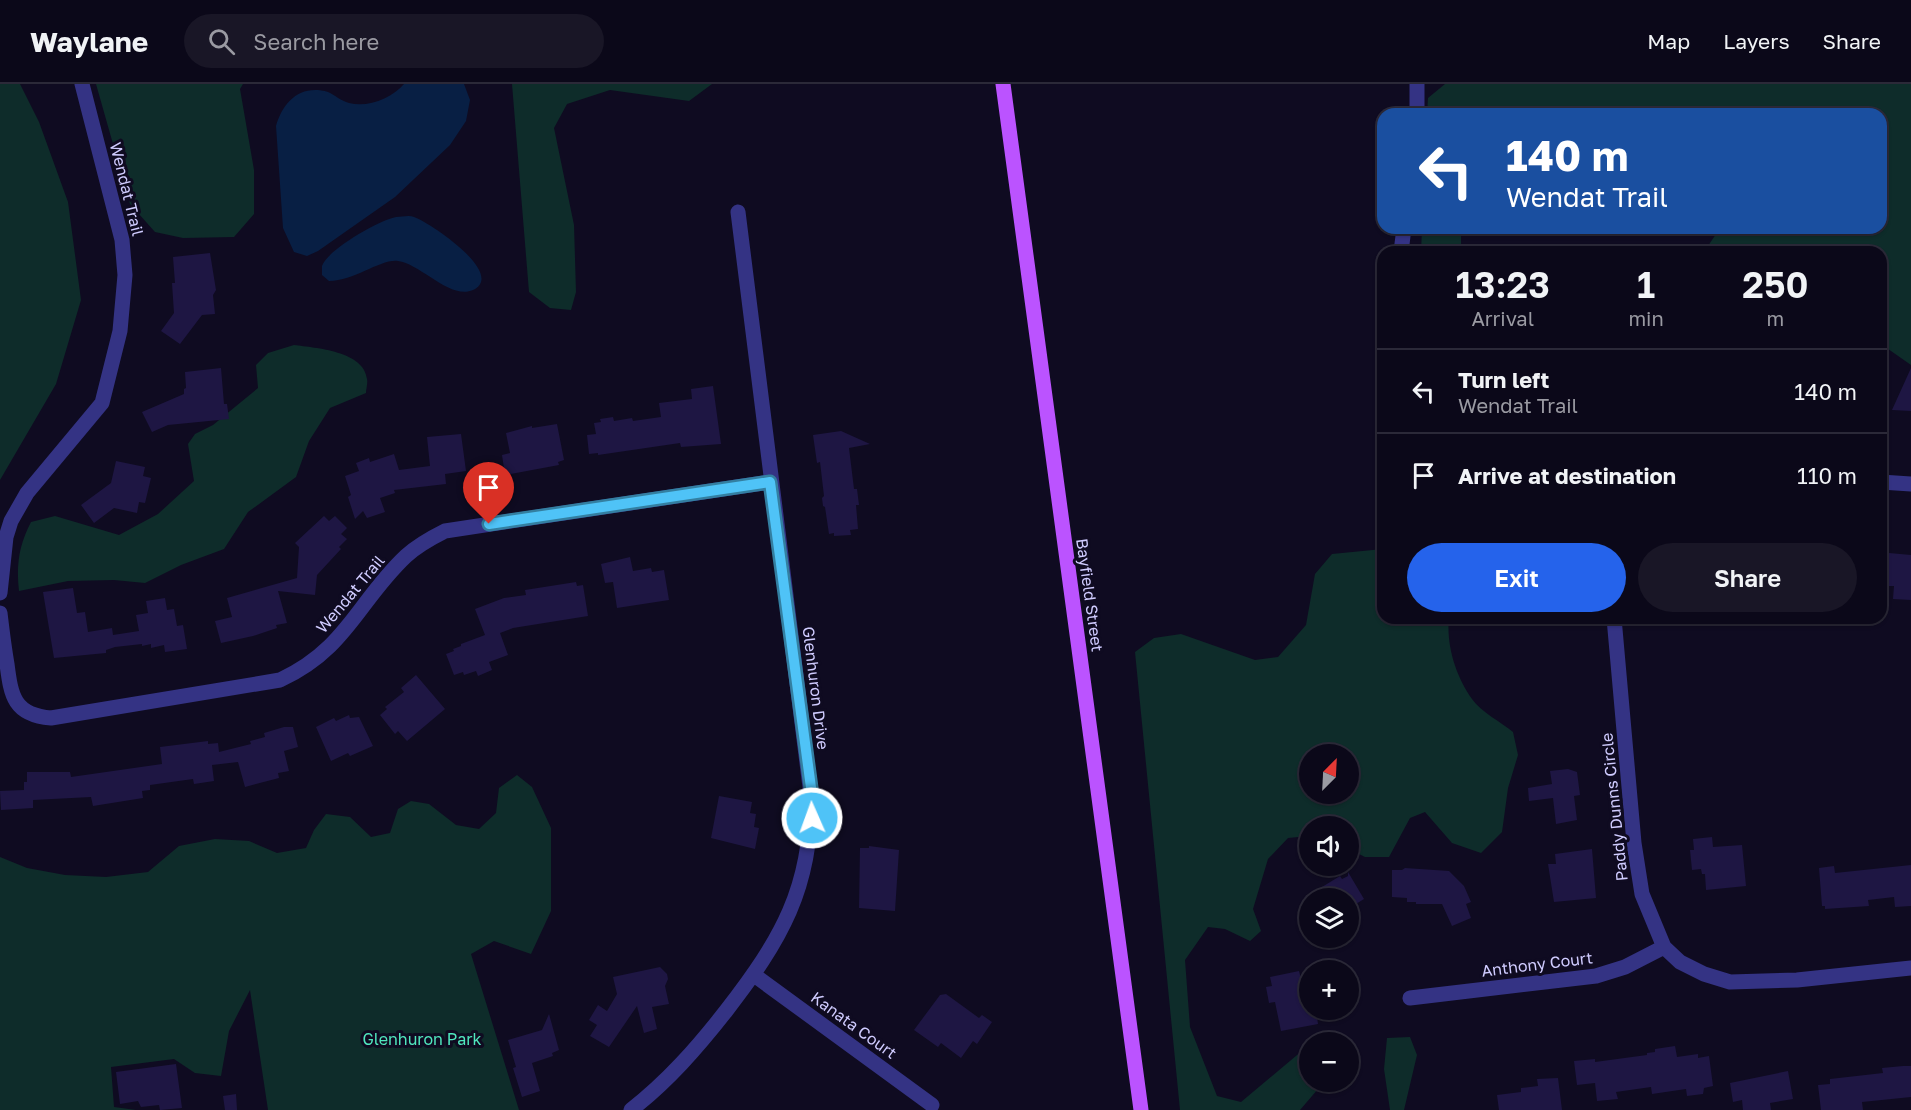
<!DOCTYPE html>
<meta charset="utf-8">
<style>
:root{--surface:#0b0819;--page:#191626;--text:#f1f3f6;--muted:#9a9aa2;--line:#2b2938;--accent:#2563eb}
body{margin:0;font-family:"Golos Text",sans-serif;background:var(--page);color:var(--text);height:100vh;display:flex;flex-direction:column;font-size:22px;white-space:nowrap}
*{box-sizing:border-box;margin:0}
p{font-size:20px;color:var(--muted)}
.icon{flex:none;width:33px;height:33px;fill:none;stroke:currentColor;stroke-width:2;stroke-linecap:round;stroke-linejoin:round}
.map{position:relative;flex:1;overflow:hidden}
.drawer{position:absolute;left:1377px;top:162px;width:510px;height:378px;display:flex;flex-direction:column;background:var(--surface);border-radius:18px;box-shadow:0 2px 4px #0004,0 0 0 2px var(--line)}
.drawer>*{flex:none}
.banner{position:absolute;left:1377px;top:24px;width:510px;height:126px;border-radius:18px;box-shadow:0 2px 4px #0004,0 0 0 2px var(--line);background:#1a4fa0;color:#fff;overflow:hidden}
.needle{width:39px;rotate:24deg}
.buttons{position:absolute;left:1299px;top:660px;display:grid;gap:12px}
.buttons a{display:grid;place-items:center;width:60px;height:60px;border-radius:50%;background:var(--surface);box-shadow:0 2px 4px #0004,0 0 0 2px var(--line);font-size:30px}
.pin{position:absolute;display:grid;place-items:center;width:51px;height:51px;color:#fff;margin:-62px -26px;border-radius:50% 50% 50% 0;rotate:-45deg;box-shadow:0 0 6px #0007}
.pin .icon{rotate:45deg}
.me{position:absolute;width:66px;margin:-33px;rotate:358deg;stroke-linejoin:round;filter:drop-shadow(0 0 4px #0008)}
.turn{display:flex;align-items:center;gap:21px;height:126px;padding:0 30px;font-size:27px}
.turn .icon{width:78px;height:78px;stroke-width:2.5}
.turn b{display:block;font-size:42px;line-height:51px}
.eta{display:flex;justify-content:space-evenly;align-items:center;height:102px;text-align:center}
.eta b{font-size:36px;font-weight:600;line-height:42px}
.cta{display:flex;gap:12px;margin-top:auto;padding:12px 30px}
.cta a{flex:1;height:69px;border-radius:36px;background:var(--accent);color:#fff;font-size:24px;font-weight:600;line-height:69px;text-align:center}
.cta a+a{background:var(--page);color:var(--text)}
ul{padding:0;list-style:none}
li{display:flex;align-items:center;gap:18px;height:84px;padding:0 30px;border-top:2px solid var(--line)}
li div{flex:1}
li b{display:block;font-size:22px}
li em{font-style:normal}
header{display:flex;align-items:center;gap:36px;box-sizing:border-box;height:84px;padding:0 30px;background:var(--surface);border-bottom:2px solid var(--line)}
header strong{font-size:28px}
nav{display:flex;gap:33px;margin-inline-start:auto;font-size:21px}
.search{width:420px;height:54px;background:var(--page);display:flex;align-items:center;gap:15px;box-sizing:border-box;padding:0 21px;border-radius:33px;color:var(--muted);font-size:22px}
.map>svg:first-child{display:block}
</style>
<header>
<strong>Waylane</strong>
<div class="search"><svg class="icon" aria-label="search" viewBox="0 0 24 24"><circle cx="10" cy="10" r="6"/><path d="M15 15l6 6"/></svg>Search here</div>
<nav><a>Map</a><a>Layers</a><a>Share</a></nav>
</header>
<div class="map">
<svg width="1911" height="1026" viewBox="0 0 1911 1026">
<rect width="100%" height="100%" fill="#0f0b21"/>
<path fill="#0e2c2a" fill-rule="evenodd" d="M 0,0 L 20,0 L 39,38 L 68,118 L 81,216 L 56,300 L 0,396 Z
M 96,0 L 243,0 L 240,5 L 254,86 L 254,130 L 234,153 L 183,154 L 155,148 L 130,120 Z
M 512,0 L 712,0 L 689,17 L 610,6 L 567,20 L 554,44 L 574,141 L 576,208 L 571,226 L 550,224 L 529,208 Z
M 1445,0 L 1911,0 L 1911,281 L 1881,260 L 1881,168 L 1704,168 L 1720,144 L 1881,144 L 1881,30 L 1427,30 L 1428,14 Z
M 1422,144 L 1461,144 L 1461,168 L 1421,168 Z
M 294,261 C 316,264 364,267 367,295 C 368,299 366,305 366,309 L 330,324 L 309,357 L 296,393 L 248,428 L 224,465 L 181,481 L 145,499 L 114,496 L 68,497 L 19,507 C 16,481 19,461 31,438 L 55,432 L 119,451 L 158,430 L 194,397 L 188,360 L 195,350 L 213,341 L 258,304 L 256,281 L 268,269 Z
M 1383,465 L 1383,534 L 1449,534 C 1446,561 1456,593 1472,615 C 1481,628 1501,638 1513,648 L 1518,671 L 1508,704 L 1502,748 L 1481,769 L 1452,759 L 1425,728 L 1410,734 L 1389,773 L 1365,773 L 1349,765 L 1348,742 L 1310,742 L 1309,752 L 1288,754 L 1268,775 L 1253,825 L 1261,847 L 1250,857 L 1225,845 L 1208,843 L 1185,876 L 1190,943 L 1217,1012 L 1241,1018 L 1309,961 L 1310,998 L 1324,998 L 1300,1026 L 1180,1026 L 1135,568 L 1154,554 L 1181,550 L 1255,576 L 1278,573 L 1306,541 L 1315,490 L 1332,470 ZM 1310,670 L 1348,670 L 1348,710 L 1310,710 Z
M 517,691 L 532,703 L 551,744 L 551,827 L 531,870 L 494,857 L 471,870 L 519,1026 L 268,1026 L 250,906 L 229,947 L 221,992 L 195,989 L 174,975 L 111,983 L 114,1023 L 136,1026 L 0,1026 L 0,773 L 27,784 L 65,791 L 106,793 L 148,788 L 179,762 L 215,755 L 249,757 L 277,769 L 306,764 L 314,746 L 326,730 L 350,733 L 371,753 L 390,749 L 398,725 L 411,717 L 429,720 L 456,741 L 479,745 L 496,729 L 499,704 Z
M 1410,953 L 1417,971 L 1404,1026 L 1390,1026 L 1384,985 L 1387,954 Z"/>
<path fill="#081f44" d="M 404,0 L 464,0 L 470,16 L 466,37 L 450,61 L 395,113 L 318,167 L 307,172 L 294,168 L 283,144 L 276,42 C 283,18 300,0 328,8 C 335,11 341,17 349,19 C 368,24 392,14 404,0 Z
M 396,133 C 402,133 409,131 414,133 C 429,138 507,190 473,206 C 450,216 421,180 398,177 C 380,175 355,197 329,197 L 322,191 C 322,188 322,185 322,182 C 328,165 380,136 396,133 Z"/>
<path fill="#1e1643" d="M 210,169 L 216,206 L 213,211 L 215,230 L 202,231 L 180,260 L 161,247 L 174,229 L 172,199 L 175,199 L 173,173 Z
M 221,284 L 224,320 L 227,320 L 229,335 L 168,341 L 152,348 L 142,328 L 184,310 L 184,305 L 186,304 L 185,288 Z
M 1911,284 L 1911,327 L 1892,326 Z
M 713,302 L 721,360 L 681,363 L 680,359 L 598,371 L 598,369 L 589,370 L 587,351 L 596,350 L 594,339 L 601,338 L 600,335 L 613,333 L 614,337 L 632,334 L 633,337 L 661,333 L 659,319 L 692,315 L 691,305 Z
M 557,340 L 564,376 L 558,378 L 559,381 L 505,391 L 502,371 L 510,369 L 506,349 L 532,342 L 532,344 Z
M 841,347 L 870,360 L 849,364 L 854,405 L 857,405 L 859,421 L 856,421 L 858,445 L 850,446 L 851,451 L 834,452 L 834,449 L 829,450 L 825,423 L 823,422 L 822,414 L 824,412 L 820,378 L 817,379 L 813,351 Z
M 461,350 L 466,387 L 445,390 L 446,400 L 394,406 L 395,409 L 380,414 L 385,428 L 367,434 L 363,427 L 355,435 L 348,413 L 351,411 L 345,392 L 359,387 L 356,379 L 369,374 L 370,378 L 394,370 L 399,386 L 430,382 L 427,353 Z
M 116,377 L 145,383 L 143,392 L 151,394 L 145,419 L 139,418 L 137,429 L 114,424 L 94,439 L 81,421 L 111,399 Z
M 324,432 L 329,437 L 335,432 L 347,444 L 341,450 L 347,455 L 339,463 L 341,465 L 317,491 L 315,511 L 278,507 L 287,539 L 276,541 L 277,544 L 253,552 L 221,559 L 215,537 L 232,533 L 227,514 L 297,494 L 299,463 L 295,459 Z
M 1889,469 L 1911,471 L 1911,516 L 1893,515 L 1894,502 L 1881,502 L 1881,471 Z
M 630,473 L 633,487 L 651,484 L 652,488 L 664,486 L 669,516 L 617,524 L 613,498 L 605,499 L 601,480 Z
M 576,498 L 577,502 L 583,501 L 588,532 L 513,544 L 500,549 L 508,571 L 489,578 L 492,586 L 478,592 L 476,587 L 464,591 L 463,588 L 454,591 L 446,570 L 454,567 L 453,565 L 461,562 L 461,560 L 485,551 L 475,525 L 504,514 L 526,511 L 525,506 Z
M 73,504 L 77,529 L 85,528 L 88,548 L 112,544 L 113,551 L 139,547 L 136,531 L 148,529 L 146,517 L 165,514 L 167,526 L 174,525 L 177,542 L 183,541 L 187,565 L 165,568 L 164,561 L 151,564 L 151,560 L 142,562 L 142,560 L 115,563 L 106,566 L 106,569 L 54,574 L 43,508 Z
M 416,591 L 445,625 L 407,657 L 398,647 L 395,650 L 380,631 L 387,625 L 385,623 L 404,608 L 401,604 Z
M 349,631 L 350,634 L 359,633 L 373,662 L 350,672 L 348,669 L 331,677 L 316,643 L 334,634 L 336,637 Z
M 284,643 L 293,643 L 298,663 L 284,667 L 289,687 L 278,689 L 279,694 L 245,703 L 238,678 L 212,681 L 214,697 L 194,700 L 193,695 L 150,701 L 150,706 L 142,707 L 143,714 L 93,722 L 91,713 L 33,716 L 33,724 L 1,726 L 0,707 L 24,706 L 24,698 L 27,698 L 27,688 L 70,688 L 71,693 L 162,680 L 160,663 L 208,657 L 208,660 L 218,659 L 219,668 L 251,660 L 250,657 L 265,653 L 264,649 Z
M 1568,685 L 1577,688 L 1580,711 L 1574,712 L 1577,736 L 1556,740 L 1553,714 L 1529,717 L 1528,704 L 1552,700 L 1550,687 Z
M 719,712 L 752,718 L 750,729 L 756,730 L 754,743 L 759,744 L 755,765 L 711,754 Z
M 1712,753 L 1713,763 L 1742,761 L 1746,802 L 1706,806 L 1705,790 L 1702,790 L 1701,785 L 1692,786 L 1690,766 L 1694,766 L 1693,755 Z
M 869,762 L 899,766 L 895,827 L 859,824 L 860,764 L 869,764 Z
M 1592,765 L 1596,814 L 1554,818 L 1548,780 L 1556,780 L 1555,770 Z
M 1911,781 L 1911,822 L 1895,823 L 1894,813 L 1868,816 L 1869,822 L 1825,825 L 1825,822 L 1822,822 L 1819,784 L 1834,782 L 1835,789 Z
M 1405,784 L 1449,787 L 1464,802 L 1471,818 L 1466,820 L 1471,834 L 1452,842 L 1442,820 L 1416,820 L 1416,818 L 1407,818 L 1407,814 L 1392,813 L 1392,786 L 1402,786 Z
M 1348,788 L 1364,815 L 1348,825 L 1348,814 L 1304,814 L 1340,792 L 1342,795 L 1348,792 Z
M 660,883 L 667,890 L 668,895 L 665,902 L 669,920 L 652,923 L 657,945 L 644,949 L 637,922 L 609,963 L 590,952 L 597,941 L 589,936 L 598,921 L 607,927 L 617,910 L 613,893 Z
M 1299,887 L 1306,914 L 1310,914 L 1310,926 L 1316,926 L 1318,940 L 1281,947 L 1275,918 L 1269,919 L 1266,903 L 1272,902 L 1270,893 Z
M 946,910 L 979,934 L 982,931 L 992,938 L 977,960 L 973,957 L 961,974 L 941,959 L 938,963 L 914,946 L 940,911 Z
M 549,930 L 559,966 L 552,969 L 553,972 L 532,979 L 540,1007 L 522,1013 L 513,984 L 516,983 L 508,956 L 542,946 Z
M 1675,962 L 1677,973 L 1698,970 L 1698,974 L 1709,972 L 1713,1002 L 1704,1004 L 1703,1010 L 1687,1012 L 1686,1005 L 1652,1010 L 1651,1003 L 1616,1008 L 1618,1015 L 1597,1017 L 1595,999 L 1577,1001 L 1574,977 L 1595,975 L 1595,978 L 1647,971 L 1647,969 L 1655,968 L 1655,965 Z
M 176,980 L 182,1024 L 160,1026 L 159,1021 L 141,1023 L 138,1017 L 120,1020 L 116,988 Z
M 1903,982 L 1911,982 L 1911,1013 L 1862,1018 L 1863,1026 L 1821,1026 L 1818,1001 L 1830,1000 L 1830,995 L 1883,989 L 1882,984 Z
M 1788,987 L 1793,1015 L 1770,1019 L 1771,1026 L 1743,1026 L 1742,1016 L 1733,1018 L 1730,999 Z
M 1558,994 L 1562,1026 L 1499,1026 L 1497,1011 L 1521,1008 L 1521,1004 L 1538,1002 L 1537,995 Z
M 236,1010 L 237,1026 L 225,1026 L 223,1012 Z"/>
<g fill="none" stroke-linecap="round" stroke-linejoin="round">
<path stroke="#343384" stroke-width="15" d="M 1417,30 L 1417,0
M 1401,168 L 1404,144
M 1881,398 L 1911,400
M 0,509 L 6,453 L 11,437 L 27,409 L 102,319 L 120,247 L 125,191 L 122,156 L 82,0
M 0,529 C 2,546 4,563 7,580 C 11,612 14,631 51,634 L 280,596 C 347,565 358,517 406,472 C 418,461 431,454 445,447 L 770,398
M 1614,534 L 1634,759 L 1642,810 L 1664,863 L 1680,878 L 1704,890 L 1730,898 L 1797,896 L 1911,884
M 754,891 L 932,1021
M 1410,914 L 1596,892 L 1625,883 L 1664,863
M 631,1026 C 668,997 697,964 726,927 C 781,856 812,804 811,711 L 738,128"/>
<path stroke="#bb53ff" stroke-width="15" d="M 1003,0 L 1141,1026"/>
</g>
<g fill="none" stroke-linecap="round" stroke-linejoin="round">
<defs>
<path id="route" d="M 489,440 L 770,398 L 812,711 L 812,734"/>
</defs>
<use href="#route" stroke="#337fa1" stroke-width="15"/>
<use href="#route" stroke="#4fc3f7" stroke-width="10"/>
</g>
<g text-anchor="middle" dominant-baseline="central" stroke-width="6" stroke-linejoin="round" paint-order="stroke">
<g font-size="16" fill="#d0ccff" stroke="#0f0b21">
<text transform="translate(127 105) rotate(76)">Wendat Trail</text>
<text transform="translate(350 510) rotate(-50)">Wendat Trail</text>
<text transform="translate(1090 511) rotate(82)">Bayfield Street</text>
<text transform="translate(816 604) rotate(83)">Glenhuron Drive</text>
<text transform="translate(1614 723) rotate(-96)">Paddy Dunns Circle</text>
<text transform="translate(1537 880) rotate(-7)">Anthony Court</text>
<text transform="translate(854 941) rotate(36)">Kanata Court</text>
</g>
<g font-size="16" fill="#50e7be" stroke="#0f0b21">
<text x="422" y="955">Glenhuron Park</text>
</g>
</g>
</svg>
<div class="buttons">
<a><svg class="needle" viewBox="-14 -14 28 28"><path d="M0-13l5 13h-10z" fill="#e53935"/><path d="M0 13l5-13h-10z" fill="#9a9aa2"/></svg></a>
<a><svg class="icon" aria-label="sound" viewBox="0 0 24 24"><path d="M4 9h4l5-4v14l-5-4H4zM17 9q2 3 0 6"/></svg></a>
<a><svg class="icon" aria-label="layers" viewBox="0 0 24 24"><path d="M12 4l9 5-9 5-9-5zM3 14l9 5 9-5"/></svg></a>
<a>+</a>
<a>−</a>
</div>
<div class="pin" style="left:489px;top:440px;background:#d93025"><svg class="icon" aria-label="arrive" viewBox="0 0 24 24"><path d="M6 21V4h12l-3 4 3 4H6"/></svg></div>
<svg class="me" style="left:812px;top:734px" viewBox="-20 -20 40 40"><circle r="17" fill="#4fc3f7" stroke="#fff" stroke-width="3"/><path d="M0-11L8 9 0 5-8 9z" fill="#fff"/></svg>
<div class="banner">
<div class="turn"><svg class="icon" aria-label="left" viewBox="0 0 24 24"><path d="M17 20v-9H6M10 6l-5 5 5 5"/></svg><div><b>140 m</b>Wendat Trail</div></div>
</div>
<section class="drawer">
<div class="eta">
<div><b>13:23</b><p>Arrival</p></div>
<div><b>1</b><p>min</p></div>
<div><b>250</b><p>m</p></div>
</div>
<ul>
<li><svg class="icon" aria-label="left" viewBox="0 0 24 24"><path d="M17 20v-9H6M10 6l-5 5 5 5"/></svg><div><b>Turn left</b><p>Wendat Trail</p></div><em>140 m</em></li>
<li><svg class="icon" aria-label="arrive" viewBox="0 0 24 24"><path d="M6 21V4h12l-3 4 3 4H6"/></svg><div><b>Arrive at destination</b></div><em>110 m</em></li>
</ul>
<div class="cta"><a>Exit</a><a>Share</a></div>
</section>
</div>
